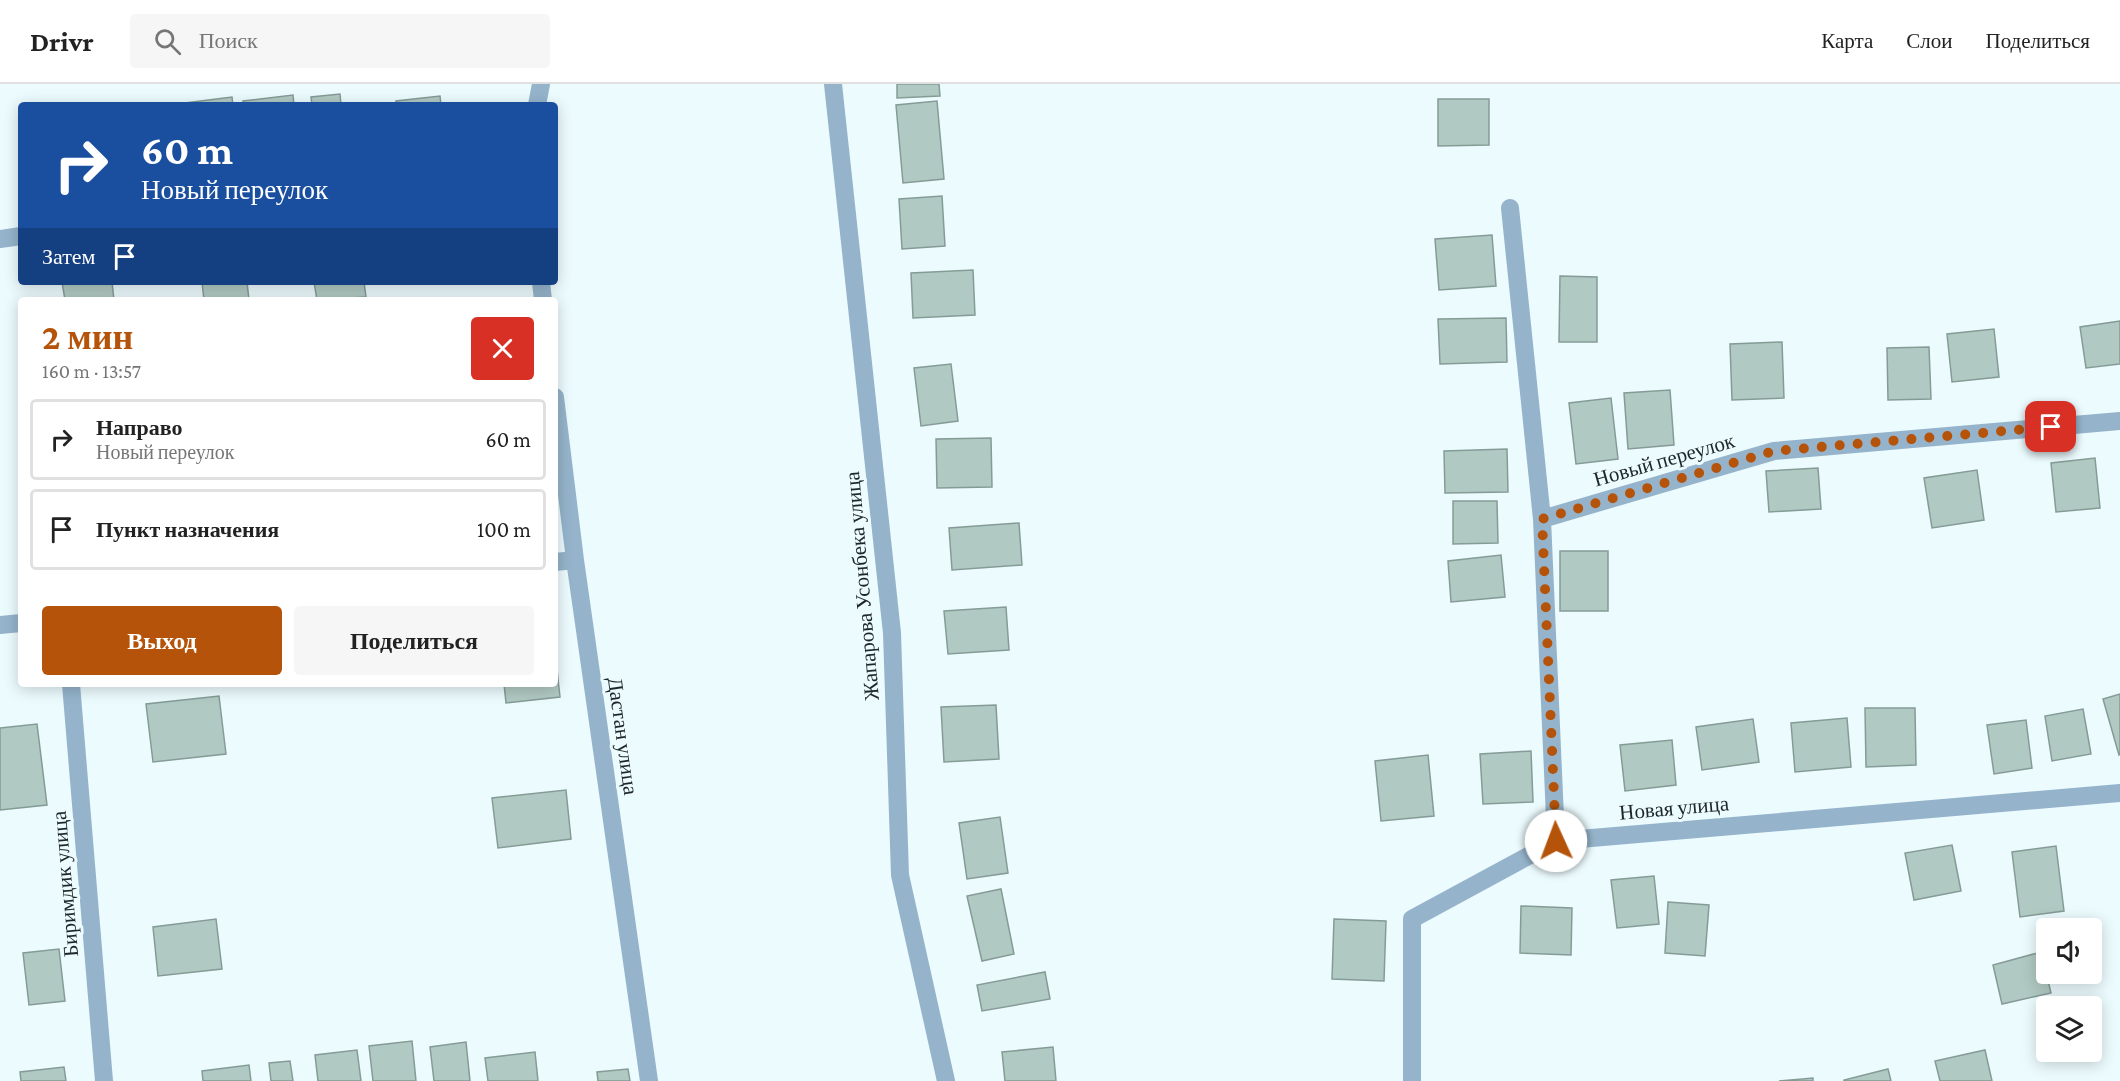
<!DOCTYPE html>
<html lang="ru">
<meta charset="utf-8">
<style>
:root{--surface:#fff;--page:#f6f6f6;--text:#222;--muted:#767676;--line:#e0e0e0;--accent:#b45309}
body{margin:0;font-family:"Crimson Pro",serif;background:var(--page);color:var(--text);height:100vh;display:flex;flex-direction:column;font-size:22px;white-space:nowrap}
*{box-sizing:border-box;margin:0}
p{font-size:20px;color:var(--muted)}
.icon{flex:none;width:33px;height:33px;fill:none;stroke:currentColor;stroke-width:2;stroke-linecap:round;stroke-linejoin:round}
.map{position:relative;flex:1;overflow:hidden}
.sheet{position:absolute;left:18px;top:213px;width:540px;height:390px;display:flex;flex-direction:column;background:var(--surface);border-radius:6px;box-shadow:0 3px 15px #0003}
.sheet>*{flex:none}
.guide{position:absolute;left:18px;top:18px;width:540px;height:183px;border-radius:6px;box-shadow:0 3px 15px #0003;background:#1a4fa0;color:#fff;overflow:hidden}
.fabs{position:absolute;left:2036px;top:834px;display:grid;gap:12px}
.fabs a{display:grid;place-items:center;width:66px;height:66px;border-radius:6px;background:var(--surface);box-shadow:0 3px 15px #0003;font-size:30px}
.pin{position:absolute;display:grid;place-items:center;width:51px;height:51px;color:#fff;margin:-26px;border-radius:12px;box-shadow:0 3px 9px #0006}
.me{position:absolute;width:66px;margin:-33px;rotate:358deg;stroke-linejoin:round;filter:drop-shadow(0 0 4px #0008)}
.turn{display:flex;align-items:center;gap:21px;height:126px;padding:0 24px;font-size:27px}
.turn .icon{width:78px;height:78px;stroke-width:2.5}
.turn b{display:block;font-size:42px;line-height:51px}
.then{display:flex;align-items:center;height:57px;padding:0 24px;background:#0003;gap:12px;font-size:22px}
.round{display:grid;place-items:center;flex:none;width:63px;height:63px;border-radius:6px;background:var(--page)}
.overview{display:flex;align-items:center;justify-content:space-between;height:102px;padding:0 24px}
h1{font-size:36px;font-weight:700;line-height:45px;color:var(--accent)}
.button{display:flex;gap:12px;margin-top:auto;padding:12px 24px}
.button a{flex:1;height:69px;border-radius:6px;background:var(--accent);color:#fff;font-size:24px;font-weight:700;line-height:69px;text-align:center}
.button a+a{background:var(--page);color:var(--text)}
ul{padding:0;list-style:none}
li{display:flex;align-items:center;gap:18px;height:81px;margin:0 12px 9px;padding:0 12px;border:3px solid var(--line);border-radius:6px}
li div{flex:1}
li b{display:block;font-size:22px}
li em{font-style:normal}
header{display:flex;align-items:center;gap:36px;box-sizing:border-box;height:84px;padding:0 30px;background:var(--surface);border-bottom:2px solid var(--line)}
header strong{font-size:28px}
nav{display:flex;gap:33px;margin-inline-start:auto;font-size:21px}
.search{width:420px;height:54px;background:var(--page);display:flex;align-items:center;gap:15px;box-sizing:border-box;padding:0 21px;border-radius:6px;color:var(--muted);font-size:22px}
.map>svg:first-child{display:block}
</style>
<header>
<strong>Drivr</strong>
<div class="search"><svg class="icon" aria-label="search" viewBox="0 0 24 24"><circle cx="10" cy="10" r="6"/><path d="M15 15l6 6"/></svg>Поиск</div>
<nav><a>Карта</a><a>Слои</a><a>Поделиться</a></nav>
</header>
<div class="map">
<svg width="2120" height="997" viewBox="0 0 2120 997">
<rect width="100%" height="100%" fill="#ecfbfe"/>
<path fill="#b1c9c3" stroke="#859c96" stroke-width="1.5" d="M 897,0 L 939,0 L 940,12 L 897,14 Z
M 340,10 L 341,21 L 312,21 L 311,13 Z
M 293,11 L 294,21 L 243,21 L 243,17 Z
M 440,12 L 441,21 L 396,21 L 396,17 Z
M 232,13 L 233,21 L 185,21 L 185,19 Z
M 1438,15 L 1489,15 L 1489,61 L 1438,62 Z
M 937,17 L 944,95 L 903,99 L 896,21 Z
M 942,112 L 945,162 L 902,165 L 899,115 Z
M 1492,151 L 1496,202 L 1439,206 L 1435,155 Z
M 973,186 L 975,231 L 913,234 L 911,189 Z
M 1560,192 L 1597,193 L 1597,258 L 1559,258 Z
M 62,198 L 112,198 L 114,216 L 65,216 Z
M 202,198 L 247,198 L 249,216 L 204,216 Z
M 314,198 L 364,198 L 366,213 L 317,216 Z
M 1506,234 L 1507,278 L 1440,280 L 1438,235 Z
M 2120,237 L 2120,280 L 2086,284 L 2080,243 Z
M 1994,245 L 1999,293 L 1952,298 L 1947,250 Z
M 1782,258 L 1784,314 L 1732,316 L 1730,260 Z
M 1929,263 L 1931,315 L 1888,316 L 1887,264 Z
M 951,280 L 958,337 L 921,342 L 914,284 Z
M 1670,306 L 1674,361 L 1628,365 L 1624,309 Z
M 1611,314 L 1618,375 L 1576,380 L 1569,319 Z
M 991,354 L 992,403 L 937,404 L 936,355 Z
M 1507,365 L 1508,408 L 1445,409 L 1444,367 Z
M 2095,374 L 2100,424 L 2056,428 L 2051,379 Z
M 1818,384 L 1821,425 L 1769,428 L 1766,387 Z
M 1977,386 L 1984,436 L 1932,444 L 1924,394 Z
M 1453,417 L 1497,417 L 1498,459 L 1453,460 Z
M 1019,439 L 1022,481 L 952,486 L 949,444 Z
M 1560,467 L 1608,467 L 1608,527 L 1560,527 Z
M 1501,471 L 1505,513 L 1451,518 L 1448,477 Z
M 1006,523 L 1009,566 L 948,570 L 944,527 Z
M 555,567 L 560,613 L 506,619 L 504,600 L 555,600 Z
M 2120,610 L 2120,670 L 2119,671 L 2103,615 Z
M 219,612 L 226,670 L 153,678 L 146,620 Z
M 996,621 L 999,675 L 944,678 L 941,623 Z
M 1865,624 L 1915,624 L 1916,681 L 1866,683 Z
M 2083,625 L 2091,670 L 2052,677 L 2045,632 Z
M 1847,634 L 1851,683 L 1795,688 L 1791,639 Z
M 1753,635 L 1759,678 L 1702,686 L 1696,643 Z
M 2026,636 L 2032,684 L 1994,690 L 1987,641 Z
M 37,640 L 47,721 L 0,726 L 0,644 Z
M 1672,656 L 1676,701 L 1625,707 L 1620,661 Z
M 1531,667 L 1533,718 L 1483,720 L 1480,670 Z
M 1428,671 L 1434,732 L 1381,737 L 1375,677 Z
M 566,706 L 571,755 L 498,764 L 492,714 Z
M 1000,733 L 1008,789 L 967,795 L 959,739 Z
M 1952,761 L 1961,807 L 1914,816 L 1905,769 Z
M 2056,762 L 2064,827 L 2020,833 L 2012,768 Z
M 1654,792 L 1659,840 L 1617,844 L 1611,796 Z
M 1001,805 L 1014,870 L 982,877 L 967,812 Z
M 1668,818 L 1709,821 L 1705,872 L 1665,869 Z
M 1521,822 L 1572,824 L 1571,871 L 1520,869 Z
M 216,835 L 222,885 L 158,892 L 153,843 Z
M 1334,835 L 1386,837 L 1384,897 L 1332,895 Z
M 59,865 L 65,917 L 29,921 L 23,869 Z
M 2041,868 L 2051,909 L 2002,920 L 1993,881 Z
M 1045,888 L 1050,915 L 982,927 L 977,901 Z
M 412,957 L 416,997 L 373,997 L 369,962 Z
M 466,958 L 470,997 L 434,997 L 430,963 Z
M 1053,963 L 1056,997 L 1005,997 L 1002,968 Z
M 357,966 L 361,997 L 318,997 L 315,971 Z
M 1985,966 L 1992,997 L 1940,997 L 1935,977 Z
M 535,968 L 538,997 L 488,997 L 485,974 Z
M 290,977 L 293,997 L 271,997 L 269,979 Z
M 249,981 L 251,997 L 203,997 L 202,987 Z
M 64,983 L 66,997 L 21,997 L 20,988 Z
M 628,985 L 630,997 L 598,997 L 597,988 Z
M 1888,985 L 1891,997 L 1844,997 L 1844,996 Z
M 1813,994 L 1813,997 L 1779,997 Z"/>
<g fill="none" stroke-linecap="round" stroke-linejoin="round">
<path stroke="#95b4cb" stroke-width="18" d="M 833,0 L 892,549 L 900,791 L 946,997
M 537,21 L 541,0
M 1510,124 L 1542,435
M 0,155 L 21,152
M 541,198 L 543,216
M 555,313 L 575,476 L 649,997
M 555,478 L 575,476
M 0,541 L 21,539
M 71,600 L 104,997
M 1556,757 L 1542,435 L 1774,367 L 2120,337
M 1412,997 L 1412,835 L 1556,757 L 2120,709"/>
</g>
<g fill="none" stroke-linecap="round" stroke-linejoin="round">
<path stroke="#b45309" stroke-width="10" stroke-dasharray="0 18" d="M 1556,757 L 1542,435 L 1774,367 L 2051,343"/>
</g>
<g text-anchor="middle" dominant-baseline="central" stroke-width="6" stroke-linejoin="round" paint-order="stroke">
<g font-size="21" fill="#1d2628" stroke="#ecfbfe">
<text transform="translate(1664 376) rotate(-16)">Новый переулок</text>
<text transform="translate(862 502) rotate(-95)">Жапарова Усонбека улица</text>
<text transform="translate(623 652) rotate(82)">Дастан улица</text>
<text transform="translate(1674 724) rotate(-5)">Новая улица</text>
<text transform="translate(65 800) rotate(-95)">Биримдик улица</text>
</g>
</g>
</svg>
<div class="fabs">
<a><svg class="icon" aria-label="sound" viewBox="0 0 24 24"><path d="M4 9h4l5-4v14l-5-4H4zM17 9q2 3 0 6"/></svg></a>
<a><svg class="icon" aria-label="layers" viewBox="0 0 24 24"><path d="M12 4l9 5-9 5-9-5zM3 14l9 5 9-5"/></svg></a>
</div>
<div class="pin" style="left:2051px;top:343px;background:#d93025"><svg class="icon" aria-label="arrive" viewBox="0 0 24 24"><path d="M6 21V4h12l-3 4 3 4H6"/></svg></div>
<svg class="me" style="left:1556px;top:757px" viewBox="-20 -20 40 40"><circle r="19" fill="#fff"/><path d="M0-13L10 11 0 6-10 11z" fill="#b45309"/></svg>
<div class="guide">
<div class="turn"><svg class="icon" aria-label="right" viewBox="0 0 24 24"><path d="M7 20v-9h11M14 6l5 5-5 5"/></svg><div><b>60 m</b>Новый переулок</div></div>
<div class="then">Затем<svg class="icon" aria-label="arrive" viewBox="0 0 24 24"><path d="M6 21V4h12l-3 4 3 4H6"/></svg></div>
</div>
<section class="sheet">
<div class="overview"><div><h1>2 мин</h1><p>160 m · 13:57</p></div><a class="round" style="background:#d93025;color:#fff"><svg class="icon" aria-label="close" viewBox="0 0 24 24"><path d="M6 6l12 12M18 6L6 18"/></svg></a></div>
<ul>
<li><svg class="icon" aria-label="right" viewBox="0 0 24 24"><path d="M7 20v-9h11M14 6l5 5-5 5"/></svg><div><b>Направо</b><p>Новый переулок</p></div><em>60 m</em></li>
<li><svg class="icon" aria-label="arrive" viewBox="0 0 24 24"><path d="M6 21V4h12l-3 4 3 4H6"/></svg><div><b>Пункт назначения</b></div><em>100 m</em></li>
</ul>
<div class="button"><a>Выход</a><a>Поделиться</a></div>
</section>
</div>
